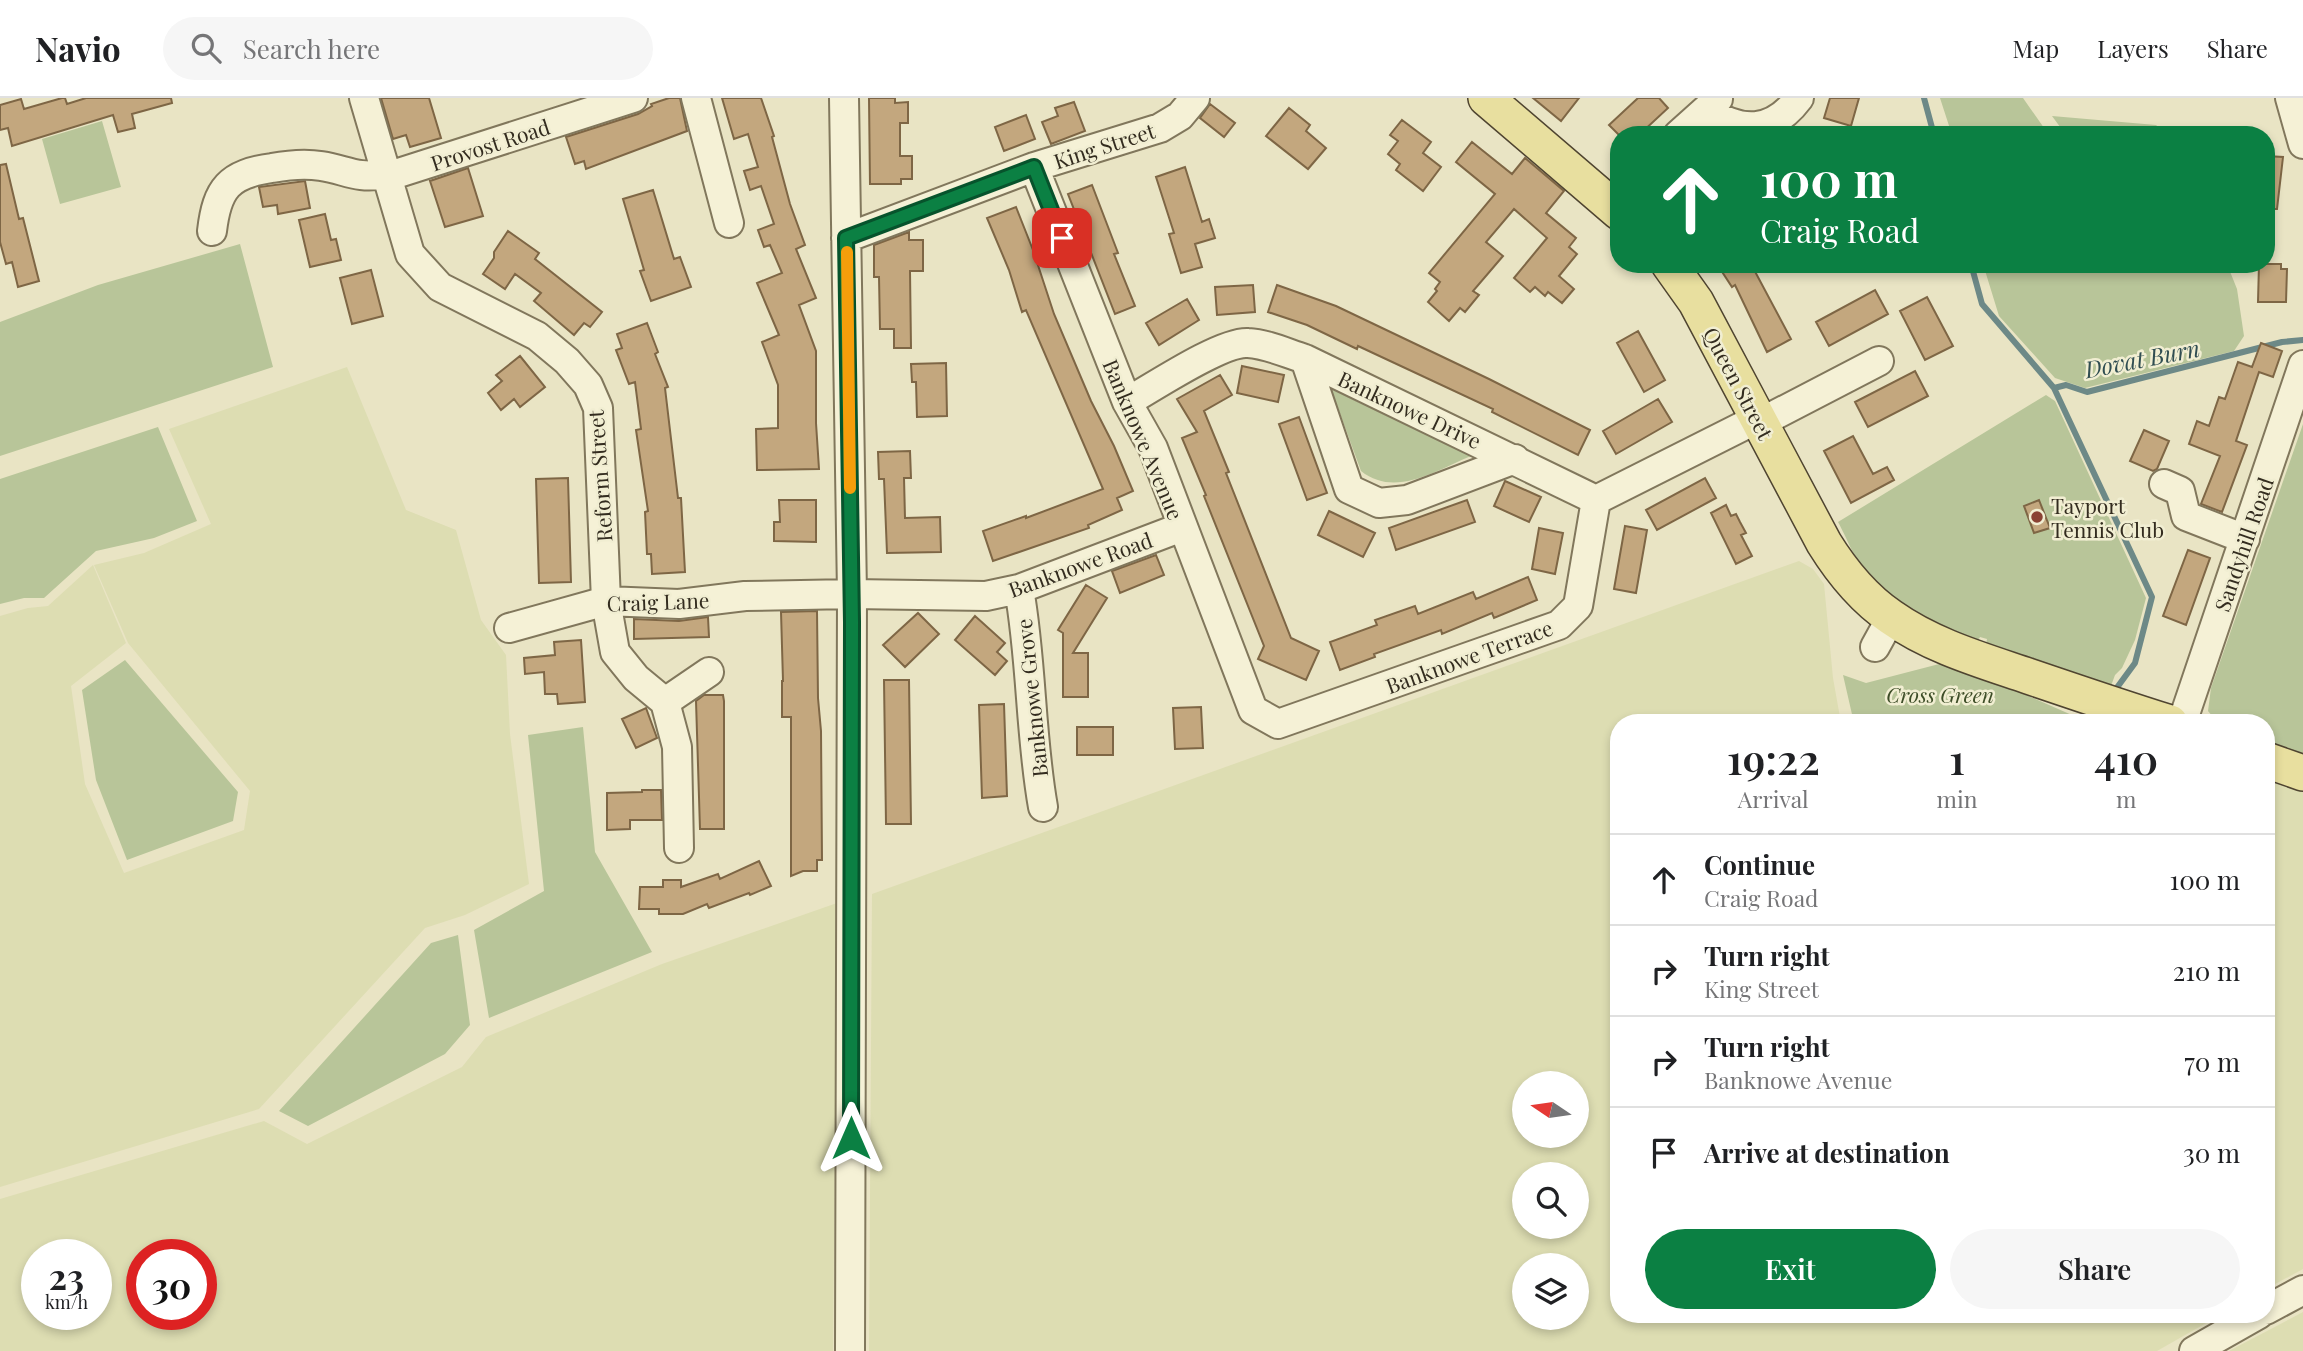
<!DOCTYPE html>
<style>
:root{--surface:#fff;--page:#f6f6f6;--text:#202124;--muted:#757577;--line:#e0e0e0;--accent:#0b8043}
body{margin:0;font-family:"Playfair Display",serif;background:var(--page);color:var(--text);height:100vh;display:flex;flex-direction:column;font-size:26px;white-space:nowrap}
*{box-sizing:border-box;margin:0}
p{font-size:23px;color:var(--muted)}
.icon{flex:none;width:38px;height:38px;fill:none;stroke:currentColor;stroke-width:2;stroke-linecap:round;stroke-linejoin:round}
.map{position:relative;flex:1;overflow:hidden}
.details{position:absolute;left:1610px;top:616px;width:665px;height:609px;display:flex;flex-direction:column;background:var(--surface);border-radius:28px;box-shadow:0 4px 10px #0003}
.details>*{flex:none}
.guide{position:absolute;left:1610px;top:28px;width:665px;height:147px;border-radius:28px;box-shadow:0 4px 10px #0003;background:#0b8043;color:#fff;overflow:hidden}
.needle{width:46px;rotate:283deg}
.buttons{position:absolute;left:1512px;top:973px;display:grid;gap:14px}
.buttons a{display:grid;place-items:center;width:77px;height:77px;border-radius:50%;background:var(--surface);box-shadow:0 4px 10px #0003;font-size:35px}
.speed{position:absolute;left:21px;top:1141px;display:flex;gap:14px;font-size:35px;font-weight:700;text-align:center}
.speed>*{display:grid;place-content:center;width:91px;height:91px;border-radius:50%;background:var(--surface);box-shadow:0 4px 10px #0003;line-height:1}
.speed small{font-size:18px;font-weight:400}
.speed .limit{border:10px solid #d22;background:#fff;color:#111}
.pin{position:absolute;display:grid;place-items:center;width:60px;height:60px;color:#fff;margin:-30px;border-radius:14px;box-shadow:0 4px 10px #0006}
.me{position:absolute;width:77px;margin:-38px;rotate:0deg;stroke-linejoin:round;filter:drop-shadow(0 0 5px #0008)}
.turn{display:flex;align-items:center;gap:24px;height:147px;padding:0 35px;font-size:32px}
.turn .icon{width:91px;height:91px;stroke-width:2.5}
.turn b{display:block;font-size:49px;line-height:60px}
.eta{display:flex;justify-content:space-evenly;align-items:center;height:119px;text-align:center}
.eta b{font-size:42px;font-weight:600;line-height:49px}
.button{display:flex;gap:14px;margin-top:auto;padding:14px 35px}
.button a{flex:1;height:80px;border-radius:42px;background:var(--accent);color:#fff;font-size:28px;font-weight:600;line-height:80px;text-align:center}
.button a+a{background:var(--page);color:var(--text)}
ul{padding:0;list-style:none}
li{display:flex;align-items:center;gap:21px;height:91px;padding:0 35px;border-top:2px solid var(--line)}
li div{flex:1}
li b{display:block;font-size:26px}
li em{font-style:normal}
header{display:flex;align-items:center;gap:42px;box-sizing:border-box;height:98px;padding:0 35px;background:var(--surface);border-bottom:2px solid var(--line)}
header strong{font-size:33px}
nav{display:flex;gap:38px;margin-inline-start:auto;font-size:24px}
.search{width:490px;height:63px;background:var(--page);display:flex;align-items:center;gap:18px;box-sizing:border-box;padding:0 24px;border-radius:38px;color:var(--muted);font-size:26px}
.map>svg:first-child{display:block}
</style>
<header>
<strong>Navio</strong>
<div class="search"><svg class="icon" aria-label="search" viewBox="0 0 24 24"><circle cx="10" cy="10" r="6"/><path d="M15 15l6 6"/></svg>Search here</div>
<nav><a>Map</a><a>Layers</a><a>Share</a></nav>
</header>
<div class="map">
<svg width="2303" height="1253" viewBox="0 0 2303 1253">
<rect width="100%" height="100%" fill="#e9e4c4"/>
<path fill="#ddddb2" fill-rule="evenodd" d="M 347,269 L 406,412 L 456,432 L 481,522 L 506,557 L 510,636 L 529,786 L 465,817 L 425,830 L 259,1011 L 0,1089 L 0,518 L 28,510 L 48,508 L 93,467 L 126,545 L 71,588 L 85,686 L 124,775 L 244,732 L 250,693 L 128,545 L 94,467 L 144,455 L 211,426 L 169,331 Z
M 1799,463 L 1813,471 L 1824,486 L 1833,580 L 1841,625 L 1619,625 L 1619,1216 L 2222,1216 L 2157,1253 L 869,1253 L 872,796 ZM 1524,985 L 1577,985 L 1577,1038 L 1524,1038 ZM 1524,1076 L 1577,1076 L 1577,1129 L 1524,1129 ZM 1524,1167 L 1577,1167 L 1577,1220 L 1524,1220 Z
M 2266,682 L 2303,694 L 2303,1171 L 2266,1191 Z
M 837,805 L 833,1253 L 0,1253 L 0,1101 L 264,1023 L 307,1046 L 462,969 L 486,939 L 662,866 ZM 37,1157 L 96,1157 L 96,1216 L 37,1216 ZM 142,1157 L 201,1157 L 201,1216 L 142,1216 Z
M 2303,1214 L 2303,1253 L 2229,1253 Z"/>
<path fill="#b8c599" d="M 1940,0 L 2023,0 L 2049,37 L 1952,37 Z
M 2052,18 L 2156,27 L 2168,37 L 2066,37 Z
M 102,23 L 121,89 L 60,106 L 42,41 Z
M 240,146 L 273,269 L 0,358 L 0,224 L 98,187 Z
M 1983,166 L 2227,166 L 2237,191 L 2244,238 L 2234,253 L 2085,290 L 2055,280 L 1999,218 Z
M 1331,291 L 1471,358 C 1435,373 1395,400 1361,373 Z
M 2046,297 L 2055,303 L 2146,500 L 2135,542 L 2122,570 L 2115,577 L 2111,588 L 1986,546 L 1987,541 L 1980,539 L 1977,544 C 1942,529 1906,514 1877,489 C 1859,473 1849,444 1838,424 Z
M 2303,326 L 2303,656 L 2266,644 L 2266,625 L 2218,625 L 2208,613 L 2211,590 Z
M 158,329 L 197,423 L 154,440 L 96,453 L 44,500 L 24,500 L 0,506 L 0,381 Z
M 125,562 L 238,694 L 233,723 L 127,762 L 96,682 L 82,592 Z
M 1943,565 L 2008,589 L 2090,625 L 1854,625 L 1843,577 L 1866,585 Z
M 583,629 L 595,754 L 652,854 L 489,920 L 474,832 L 544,793 L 528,637 Z
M 458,837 L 470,927 L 445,956 L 308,1028 L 279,1013 L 431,845 Z"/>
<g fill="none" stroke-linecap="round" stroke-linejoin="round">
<path stroke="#6d8987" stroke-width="6" d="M 1924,0 L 1934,37
M 1971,166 L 1982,206 L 2054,290 L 2152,499 L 2135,565 L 2113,595
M 2054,290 L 2066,287 L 2087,294 L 2282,244 L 2303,242
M 2091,625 L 2100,612"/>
</g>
<path fill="#c3a77e" stroke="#7e6645" stroke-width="2" d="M 62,0 L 65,0 L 67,6 L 86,0 L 171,0 L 172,5 L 132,16 L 135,30 L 118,34 L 113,17 L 12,48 L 8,30 L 0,32 L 0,7 L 21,1 L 24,11 Z
M 381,0 L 429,0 L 441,40 L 410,49 L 406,37 L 393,41 Z
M 669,0 L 680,0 L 687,33 L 586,71 L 584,63 L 575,66 L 566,39 L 638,16 L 652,8 L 651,6 Z
M 722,0 L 761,0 L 774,38 L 772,39 L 790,106 L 805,147 L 796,151 L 816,200 L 799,207 L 816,253 L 816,325 L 819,371 L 757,372 L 756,331 L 778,330 L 778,287 L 762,244 L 779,237 L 757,185 L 782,175 L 770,147 L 764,149 L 758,132 L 774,126 L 761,88 L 750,92 L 744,73 L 758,69 L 748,36 L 734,41 Z
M 869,0 L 895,0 L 895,5 L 908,4 L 908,25 L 900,25 L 900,58 L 912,58 L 912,81 L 901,81 L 901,86 L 870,86 Z
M 1533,0 L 1579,0 L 1561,23 Z
M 1638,0 L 1659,0 L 1668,10 L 1639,37 L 1619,37 L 1609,27 Z
M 1830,0 L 1859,0 L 1851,28 L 1824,20 Z
M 1074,4 L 1085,33 L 1051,46 L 1042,24 L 1058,18 L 1055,10 Z
M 1210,6 L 1235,25 L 1224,39 L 1200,20 Z
M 1289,10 L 1310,27 L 1306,33 L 1326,50 L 1308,71 L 1266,38 Z
M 1026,17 L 1035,41 L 1004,53 L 995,29 Z
M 1402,22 L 1431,44 L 1423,55 L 1441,69 L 1423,93 L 1396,72 L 1400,66 L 1388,56 L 1398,43 L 1390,37 Z
M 1472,44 L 1512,76 L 1525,60 L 1564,93 L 1546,115 L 1576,140 L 1569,149 L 1577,156 L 1559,178 L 1574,191 L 1562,205 L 1548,194 L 1545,198 L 1535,189 L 1530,194 L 1514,180 L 1547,140 L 1514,111 L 1486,144 L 1503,158 L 1473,193 L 1479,197 L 1465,214 L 1460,210 L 1449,223 L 1428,204 L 1437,193 L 1435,191 L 1440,184 L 1429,175 L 1495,96 L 1456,64 Z
M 2266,58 L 2283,59 L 2277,111 L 2266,111 Z
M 6,66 L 19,121 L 23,120 L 39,183 L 18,189 L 12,164 L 6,166 L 0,144 L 0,67 Z
M 1185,69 L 1202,124 L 1209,121 L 1215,140 L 1195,146 L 1202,169 L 1181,175 L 1169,136 L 1174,135 L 1156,79 Z
M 468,70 L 483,118 L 445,129 L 430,83 Z
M 305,83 L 310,110 L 278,116 L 277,107 L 263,109 L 259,89 Z
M 1092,87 L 1118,155 L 1114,156 L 1135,208 L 1115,216 L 1068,96 Z
M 653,92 L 674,161 L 680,159 L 691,189 L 651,203 L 640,173 L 644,172 L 623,101 Z
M 1016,109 L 1033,152 L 1054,216 L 1091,303 L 1114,348 L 1133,393 L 1117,400 L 1122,412 L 1088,427 L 1089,430 L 993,463 L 983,433 L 1026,418 L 1026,420 L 1103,391 L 1026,212 L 1022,214 L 1009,172 L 987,120 Z
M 325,116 L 331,142 L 336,141 L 341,162 L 310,169 L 299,122 Z
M 508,133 L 539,155 L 535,161 L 602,214 L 590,229 L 584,225 L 574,237 L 534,203 L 541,195 L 515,176 L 505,191 L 483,176 L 494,160 L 494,154 Z
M 909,134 L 909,142 L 923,142 L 923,173 L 910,173 L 911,250 L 894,250 L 894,231 L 880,231 L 879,179 L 874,179 L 874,147 Z
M 1717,166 L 1751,166 L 1791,241 L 1767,254 L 1735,187 L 1732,189 Z
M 2259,166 L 2281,166 L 2281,171 L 2287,171 L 2286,204 L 2258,204 Z
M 371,172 L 383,218 L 352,226 L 340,180 Z
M 1253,187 L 1255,214 L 1217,217 L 1215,189 Z
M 1277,187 L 1336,208 L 1489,281 L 1590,332 L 1578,357 L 1492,314 L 1493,311 L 1358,248 L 1357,251 L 1307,227 L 1268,214 Z
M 1875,192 L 1888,216 L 1829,248 L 1816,224 Z
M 1927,199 L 1953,248 L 1925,262 L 1900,213 Z
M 1187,201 L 1199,222 L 1159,247 L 1146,225 Z
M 647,225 L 658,254 L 655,256 L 668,289 L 665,290 L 678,400 L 681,400 L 685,474 L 652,476 L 651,456 L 647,456 L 645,414 L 648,413 L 636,332 L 641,331 L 635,284 L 629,286 L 616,252 L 622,250 L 617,236 Z
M 1638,233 L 1665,282 L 1644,294 L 1617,245 Z
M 2261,245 L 2282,253 L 2273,279 L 2259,274 L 2236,343 L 2247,347 L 2222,414 L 2201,406 L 2220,358 L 2189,346 L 2197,323 L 2209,328 L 2219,299 L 2225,301 L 2238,264 L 2252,269 Z
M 520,258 L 545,289 L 520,309 L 514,301 L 501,312 L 488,295 L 502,283 L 496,277 Z
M 946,265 L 947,318 L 917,319 L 916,284 L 912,284 L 911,266 Z
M 1242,268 L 1284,277 L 1278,304 L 1237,295 Z
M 1915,273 L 1928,298 L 1868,329 L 1855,304 Z
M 1220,277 L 1232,297 L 1204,313 L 1229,374 L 1226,375 L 1291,540 L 1319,553 L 1306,582 L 1258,561 L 1264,548 L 1204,398 L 1206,397 L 1182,340 L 1197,334 L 1177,301 Z
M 1658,301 L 1672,324 L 1616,356 L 1603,333 Z
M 1299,319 L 1327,395 L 1307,402 L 1279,326 Z
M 2144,332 L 2169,343 L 2157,371 L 2153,373 L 2130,363 Z
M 1853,338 L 1873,376 L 1887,369 L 1894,382 L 1851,405 L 1824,353 Z
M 910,353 L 911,380 L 904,380 L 905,420 L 940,419 L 941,454 L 887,455 L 884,381 L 879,381 L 878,354 Z
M 568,380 L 571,484 L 539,485 L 536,381 Z
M 1705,380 L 1716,400 L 1657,432 L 1646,412 Z
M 1505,383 L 1541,399 L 1529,424 L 1494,408 Z
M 779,402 L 816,402 L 816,444 L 774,443 L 774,424 L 780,424 Z
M 1467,402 L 1475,424 L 1396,452 L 1389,430 Z
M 2039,402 L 2050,430 L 2034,435 L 2024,408 Z
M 1726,407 L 1731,418 L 1736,416 L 1740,424 L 1746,435 L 1741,437 L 1752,458 L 1736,466 L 1711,415 Z
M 1329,413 L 1375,435 L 1363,459 L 1318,437 Z
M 1625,428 L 1647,432 L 1636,495 L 1614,491 Z
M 1539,430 L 1563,435 L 1555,476 L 1532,471 Z
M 2188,452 L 2210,460 L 2186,527 L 2163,518 Z
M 1156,457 L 1164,477 L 1120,495 L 1112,473 Z
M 1528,479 L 1537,502 L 1494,520 L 1492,515 L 1442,536 L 1441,532 L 1374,556 L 1375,559 L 1340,572 L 1330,544 L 1377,527 L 1375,522 L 1415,508 L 1418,516 L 1473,494 L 1476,501 Z
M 1086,487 L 1107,500 L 1073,555 L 1088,555 L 1088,599 L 1063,599 L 1063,535 L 1058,532 Z
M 817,513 L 818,600 L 821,633 L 822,762 L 817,762 L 817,773 L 803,773 L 791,778 L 791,619 L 782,619 L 782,583 L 783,583 L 781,514 Z
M 918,515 L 939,536 L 905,569 L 883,547 Z
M 975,518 L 1005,545 L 997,554 L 1007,563 L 995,577 L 955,542 Z
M 708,519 L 709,539 L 634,541 L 634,521 L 679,523 Z
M 581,542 L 585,604 L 558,606 L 557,596 L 545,596 L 544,574 L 525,576 L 524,560 L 555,557 L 554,544 Z
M 884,582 L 909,582 L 911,726 L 886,726 Z
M 704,597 L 723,597 L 724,603 L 724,731 L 700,731 L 696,603 Z
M 1004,606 L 1007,698 L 982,700 L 979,607 Z
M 1201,609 L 1203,650 L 1175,651 L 1173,610 Z
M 646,610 L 657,640 L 636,650 L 622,621 Z
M 1077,629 L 1113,629 L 1113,657 L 1077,657 Z
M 642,692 L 661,692 L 662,722 L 630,722 L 630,731 L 607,732 L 607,695 L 642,694 Z
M 759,763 L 771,788 L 750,797 L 749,795 L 709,810 L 707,806 L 683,816 L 659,816 L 659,811 L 639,811 L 640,789 L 663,789 L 663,782 L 681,782 L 681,789 L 718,776 L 720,781 Z"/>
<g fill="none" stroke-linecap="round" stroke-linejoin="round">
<defs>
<path id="minor" d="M 364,0 L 410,156 L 440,189 L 537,238 L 567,263 L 588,287 L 598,310 L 606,503 L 615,554 L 636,580 L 665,604 L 677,649 L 679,750
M 696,0 L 729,125
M 844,0 L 852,496 L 850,1253
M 2290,0 L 2303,46
M 1706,12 C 1741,35 1772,36 1799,0
M 1678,37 L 1718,1
M 1034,69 L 1127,304 L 1153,350 L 1253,612 L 1278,626 L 1559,527 L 1578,508 L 1596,402
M 386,79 L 633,0
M 212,133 C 217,90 229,76 272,70 C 288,67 304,65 321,68 C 347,72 356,81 385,76
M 846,140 L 1034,69 L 1160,30 L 1180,18 L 1195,0
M 1305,261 L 1349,391 L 1379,405 L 1407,402 L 1515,361
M 1127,304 C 1152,290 1222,243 1248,245 C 1267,246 1286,255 1305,261 L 1596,402 L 1749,325 L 1773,318 L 1879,263
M 2164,386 L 2180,393 L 2186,418 L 2245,441
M 1019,491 C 1032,563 1030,637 1043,709
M 509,530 L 606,503 L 679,506 L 745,498 L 852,496 L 986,498 L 1019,491 L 1182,429
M 1875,549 L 1891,520
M 665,604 L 709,574
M 2182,625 L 2303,267
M 2266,1212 L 2303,1192
M 2194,1253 L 2259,1216"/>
<path id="major" d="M 1486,0 L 1619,114
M 1669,166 L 1696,204 L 1824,445 C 1842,474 1863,500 1891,519 C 1932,548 1981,562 2028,578 C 2075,594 2122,610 2170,625
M 2266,662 L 2303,675"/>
</defs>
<use href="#minor" stroke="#81775c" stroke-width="32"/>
<use href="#major" stroke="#4f4430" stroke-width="38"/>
<use href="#minor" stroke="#f5f1d6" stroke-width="28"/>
<use href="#major" stroke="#e8df9f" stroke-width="35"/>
</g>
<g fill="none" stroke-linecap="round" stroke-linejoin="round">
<defs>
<path id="route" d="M 851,1040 L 852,524 L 846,140 L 1034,69 L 1062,140"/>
</defs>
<use href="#route" stroke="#07532c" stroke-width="18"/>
<use href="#route" stroke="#0b8043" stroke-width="12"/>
<path stroke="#f59e0b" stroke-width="12" d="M 847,154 L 850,390"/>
</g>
<circle fill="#8a4233" stroke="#f1eed2" stroke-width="2.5" cx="2037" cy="419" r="7"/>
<g text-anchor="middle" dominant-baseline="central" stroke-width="5" stroke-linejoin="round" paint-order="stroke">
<g font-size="21" fill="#332c1f" stroke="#f1eed2">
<text transform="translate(490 46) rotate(-18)">Provost Road</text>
<text transform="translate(1104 47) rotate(-18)">King Street</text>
<text transform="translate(1739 285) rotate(62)">Queen Street</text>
<text transform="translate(1410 311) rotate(25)">Banknowe Drive</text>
<text transform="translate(1144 341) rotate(67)">Banknowe Avenue</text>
<text transform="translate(599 378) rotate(-94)">Reform Street</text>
<text transform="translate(2243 446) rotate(-71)">Sandyhill Road</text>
<text transform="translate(1080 466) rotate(-20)">Banknowe Road</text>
<text transform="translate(658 503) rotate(-2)">Craig Lane</text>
<text transform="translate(1469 558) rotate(-20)">Banknowe Terrace</text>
<text transform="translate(1031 600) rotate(-96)">Banknowe Grove</text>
</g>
<g font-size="21" fill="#332c1f" stroke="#f1eed2" text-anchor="start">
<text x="2051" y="407">Tayport<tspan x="2051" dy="24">Tennis Club</tspan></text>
</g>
<g font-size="21" font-style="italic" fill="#3d4d27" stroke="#f1eed2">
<text x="1940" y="596">Cross Green</text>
</g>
<g font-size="23" font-style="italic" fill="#304d51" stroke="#f1eed2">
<text transform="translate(2142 260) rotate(-11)">Dovat Burn</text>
</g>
</g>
</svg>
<div class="buttons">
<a><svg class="needle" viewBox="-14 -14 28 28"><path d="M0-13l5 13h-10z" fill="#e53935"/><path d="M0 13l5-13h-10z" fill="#757577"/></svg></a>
<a><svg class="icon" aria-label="search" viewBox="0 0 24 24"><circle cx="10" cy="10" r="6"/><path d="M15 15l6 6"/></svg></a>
<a><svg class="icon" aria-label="layers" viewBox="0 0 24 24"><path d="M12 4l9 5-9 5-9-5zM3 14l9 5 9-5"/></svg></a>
</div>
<div class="speed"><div>23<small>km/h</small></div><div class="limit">30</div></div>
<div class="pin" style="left:1062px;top:140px;background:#d93025"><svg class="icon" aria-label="arrive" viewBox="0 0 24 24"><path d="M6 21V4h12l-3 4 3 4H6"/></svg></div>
<svg class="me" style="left:851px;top:1040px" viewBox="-20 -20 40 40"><path d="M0-17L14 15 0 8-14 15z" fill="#0b8043" stroke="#fff" stroke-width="4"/></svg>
<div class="guide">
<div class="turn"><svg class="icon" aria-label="ahead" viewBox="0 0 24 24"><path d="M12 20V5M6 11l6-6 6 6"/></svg><div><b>100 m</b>Craig Road</div></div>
</div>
<section class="details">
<div class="eta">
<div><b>19:22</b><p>Arrival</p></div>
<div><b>1</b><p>min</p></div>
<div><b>410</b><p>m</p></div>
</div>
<ul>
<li><svg class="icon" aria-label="ahead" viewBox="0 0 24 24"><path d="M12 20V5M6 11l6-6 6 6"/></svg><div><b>Continue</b><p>Craig Road</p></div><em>100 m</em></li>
<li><svg class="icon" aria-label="right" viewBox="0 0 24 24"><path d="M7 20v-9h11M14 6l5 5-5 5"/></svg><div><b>Turn right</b><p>King Street</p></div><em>210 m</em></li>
<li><svg class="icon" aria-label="right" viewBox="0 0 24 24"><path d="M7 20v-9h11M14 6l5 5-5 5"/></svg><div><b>Turn right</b><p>Banknowe Avenue</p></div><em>70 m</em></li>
<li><svg class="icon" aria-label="arrive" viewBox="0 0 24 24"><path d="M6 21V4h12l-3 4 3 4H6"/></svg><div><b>Arrive at destination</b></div><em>30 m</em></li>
</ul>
<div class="button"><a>Exit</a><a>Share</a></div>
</section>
</div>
